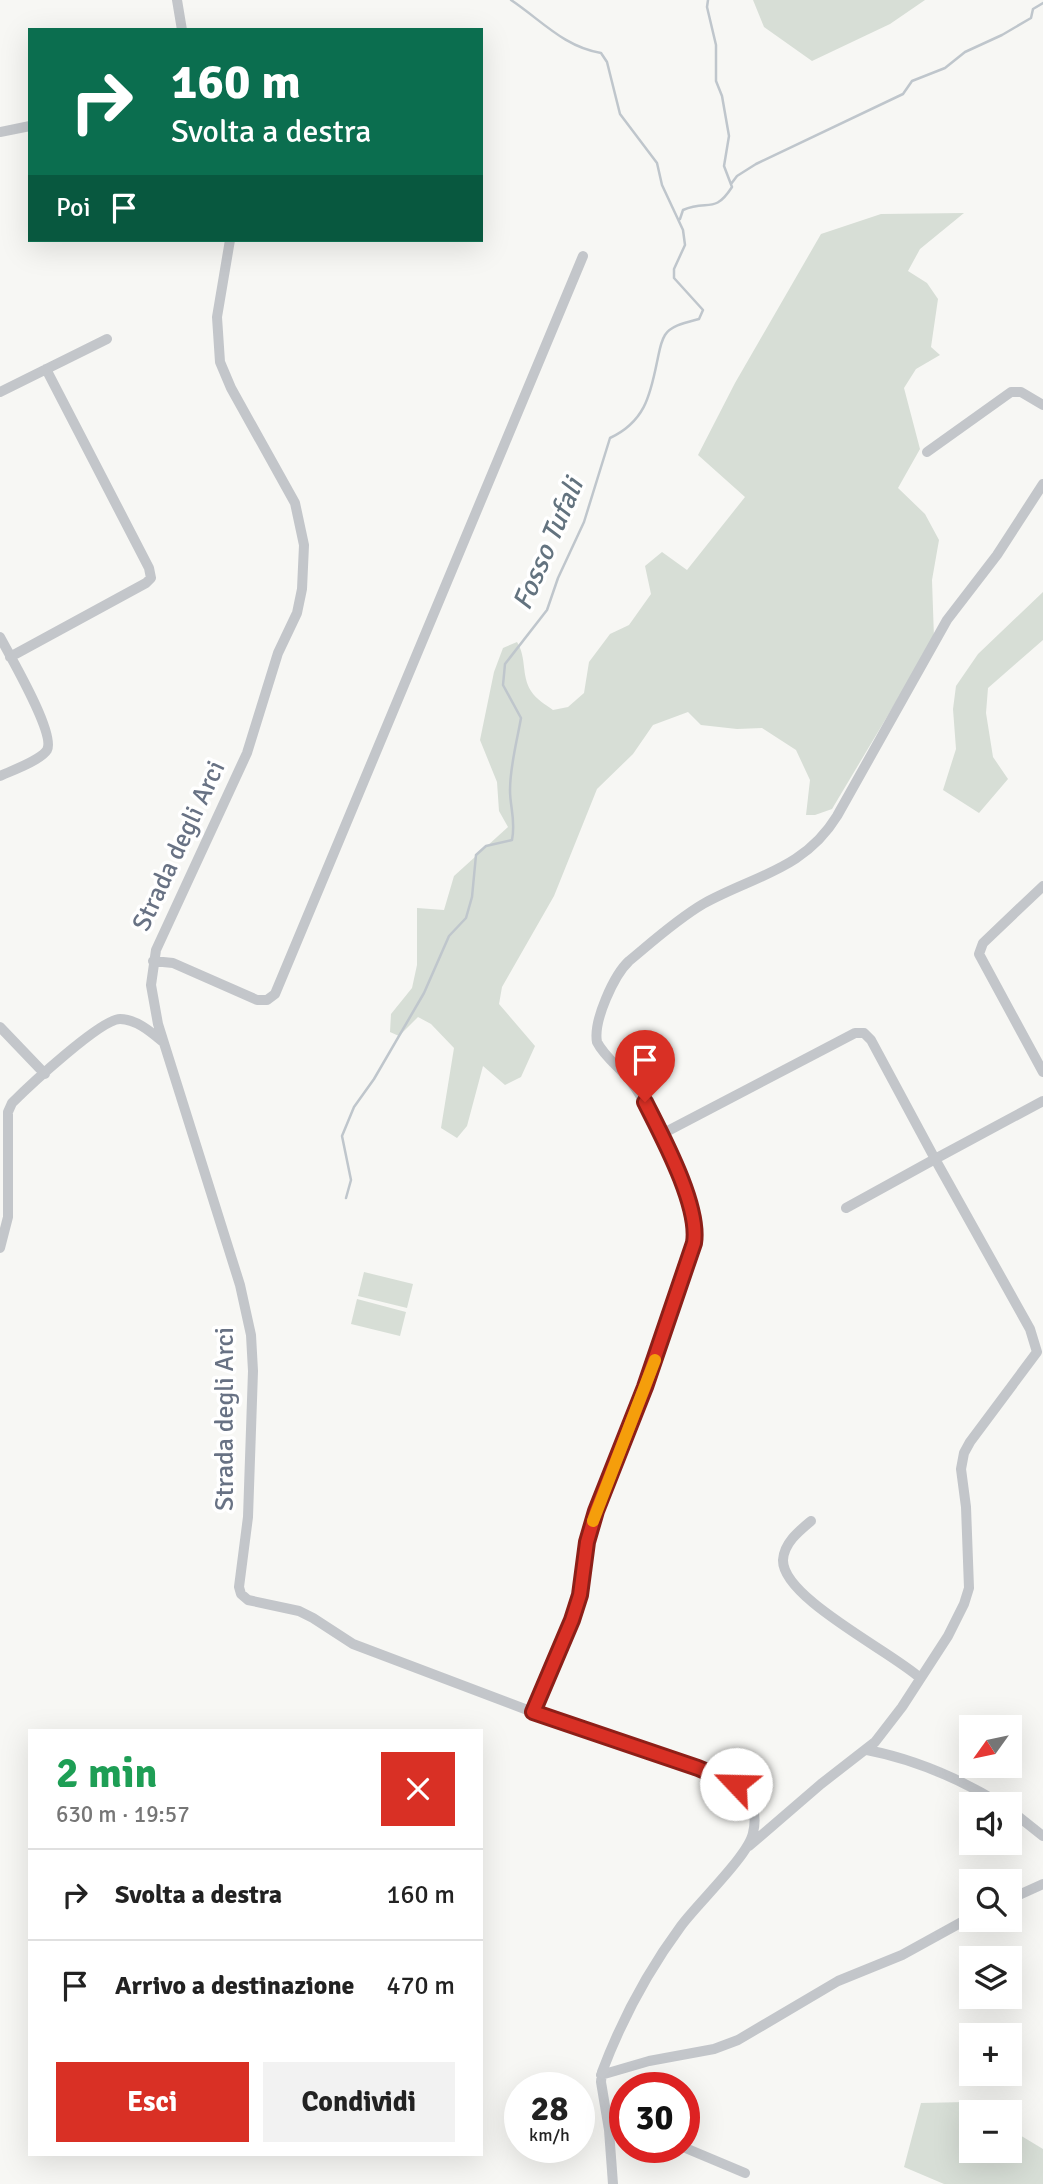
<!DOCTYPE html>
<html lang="it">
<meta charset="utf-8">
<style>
:root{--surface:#fff;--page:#f2f2f2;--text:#222;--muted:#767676;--line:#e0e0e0;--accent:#d93025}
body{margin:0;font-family:Signika,sans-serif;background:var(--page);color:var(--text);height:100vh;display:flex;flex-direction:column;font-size:26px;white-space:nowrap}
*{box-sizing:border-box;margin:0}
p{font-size:23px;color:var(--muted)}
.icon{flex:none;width:38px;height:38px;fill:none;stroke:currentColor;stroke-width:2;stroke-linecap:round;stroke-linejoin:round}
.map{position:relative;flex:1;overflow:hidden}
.side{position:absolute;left:28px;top:1729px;width:455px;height:427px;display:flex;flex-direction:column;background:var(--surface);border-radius:0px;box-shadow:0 7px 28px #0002}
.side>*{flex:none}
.guide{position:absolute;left:28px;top:28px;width:455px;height:214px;border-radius:0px;box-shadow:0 7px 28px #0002;background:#0b6e4f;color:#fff;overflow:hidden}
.needle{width:46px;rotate:237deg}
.controls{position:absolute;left:959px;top:1715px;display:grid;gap:14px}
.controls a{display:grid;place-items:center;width:63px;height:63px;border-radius:0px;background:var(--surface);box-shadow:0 7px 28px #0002;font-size:35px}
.speed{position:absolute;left:504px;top:2072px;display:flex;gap:14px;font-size:35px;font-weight:700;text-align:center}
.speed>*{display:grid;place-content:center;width:91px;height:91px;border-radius:50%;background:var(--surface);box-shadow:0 7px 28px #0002;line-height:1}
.speed small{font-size:18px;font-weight:400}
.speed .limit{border:10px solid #d22;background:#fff;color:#111}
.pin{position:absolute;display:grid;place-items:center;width:60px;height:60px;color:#fff;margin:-72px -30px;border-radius:50% 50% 50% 0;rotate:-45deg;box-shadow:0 0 7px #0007}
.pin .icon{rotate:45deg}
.me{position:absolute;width:77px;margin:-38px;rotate:294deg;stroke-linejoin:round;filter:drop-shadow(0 0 5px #0008)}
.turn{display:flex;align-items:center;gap:24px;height:147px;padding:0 28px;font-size:32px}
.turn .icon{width:91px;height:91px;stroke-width:2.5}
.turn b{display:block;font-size:49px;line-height:60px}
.then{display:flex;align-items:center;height:66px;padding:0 28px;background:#0003;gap:14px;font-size:26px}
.round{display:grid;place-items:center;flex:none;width:74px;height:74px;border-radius:0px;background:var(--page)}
.overview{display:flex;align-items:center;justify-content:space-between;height:119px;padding:0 28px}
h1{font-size:42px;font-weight:700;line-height:52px;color:#1e9e55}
.cta{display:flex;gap:14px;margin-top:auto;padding:14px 28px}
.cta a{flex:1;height:80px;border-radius:0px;background:var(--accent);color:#fff;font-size:28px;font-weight:700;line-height:80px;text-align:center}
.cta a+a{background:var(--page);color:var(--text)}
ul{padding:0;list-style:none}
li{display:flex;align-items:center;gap:21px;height:91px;padding:0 28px;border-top:2px solid var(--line)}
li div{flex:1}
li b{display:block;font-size:26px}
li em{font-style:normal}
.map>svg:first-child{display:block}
</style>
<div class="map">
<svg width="1043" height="2184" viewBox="0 0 1043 2184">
<rect width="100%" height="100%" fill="#f7f7f4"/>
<path fill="#d7ded6" d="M 753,0 L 925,0 L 890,24 L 812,61 L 764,27 Z
M 964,213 L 920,249 L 908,271 L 927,283 L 938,299 L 931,347 L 940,355 L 916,369 L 904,388 L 920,449 L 898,488 L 925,514 L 939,540 L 932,580 L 934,638 L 832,809 L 815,815 L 806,815 L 810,780 L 796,750 L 762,728 L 737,729 L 701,725 L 688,712 L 653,725 L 633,754 L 597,789 L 554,896 L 502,987 L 499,1004 L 535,1046 L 521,1077 L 505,1085 L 483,1066 L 467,1126 L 457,1138 L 441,1128 L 454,1048 L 431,1024 L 418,1017 L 399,1036 L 390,1032 L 391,1014 L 412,988 L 417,965 L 417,908 L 444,910 L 454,876 L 508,827 L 499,811 L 497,782 L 480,740 L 494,672 L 503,648 L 517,642 C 527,658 521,675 531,691 C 536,699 546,705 553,710 L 568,707 L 584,693 L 589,662 L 610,634 L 629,625 L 651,594 L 645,566 L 662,552 L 687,570 L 745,497 L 698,455 L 735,383 L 821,234 L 881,214 Z
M 1043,592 L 1043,640 L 988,688 L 986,713 L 993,757 L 1008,779 L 979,813 L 943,790 L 956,749 L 953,709 L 956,686 L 978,654 Z
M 364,1272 L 413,1284 L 407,1308 L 358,1296 Z
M 357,1299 L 406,1312 L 400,1336 L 351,1324 Z
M 966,2102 L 983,2112 L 971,2112 L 971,2151 L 1010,2151 L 1010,2129 L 1043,2149 L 1043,2184 L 944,2184 L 904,2167 L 921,2103 Z"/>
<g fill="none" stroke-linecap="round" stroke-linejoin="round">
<path stroke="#bfc6cc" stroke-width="2.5" d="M 731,184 L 737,176 L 756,164 L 903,94 L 912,81 L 945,68 L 965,52 L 1002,35 L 1031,18 L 1033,9 L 1043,3
M 680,219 L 683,210 C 708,199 714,215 732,187 L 724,166 L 729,136 L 722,96 L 716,81 L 716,45 L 707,7 L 708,0
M 346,1198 L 351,1180 L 342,1136 L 354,1107 L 374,1079 L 424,993 L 449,936 L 466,918 L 472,897 L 476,855 L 486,846 L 512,840 C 516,820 510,808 510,790 C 510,766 517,741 521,718 L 503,685 L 505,664 L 547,610 L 558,578 L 584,522 L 610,438 C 644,422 650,397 657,362 C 659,354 660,343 665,335 C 671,325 688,322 699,319 L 703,310 L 674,278 L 674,269 L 685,245 L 683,230 L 662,185 L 657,163 L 620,114 L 607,62 L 601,53 C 564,47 541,20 511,0"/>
<path stroke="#c3c6ca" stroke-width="10" d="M 177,0 L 182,30
M 0,132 L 30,126
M 230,240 L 217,317 L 220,362 L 231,388 L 295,503 L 304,545 L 302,589 L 297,613 L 278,653 L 247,753 L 156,950 L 151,985 L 158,1024 L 240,1285 L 251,1335 L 253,1371 L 248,1517 L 239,1587 L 241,1594 L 248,1600 L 299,1611 L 313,1618 L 353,1644 L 538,1714 L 712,1774 C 738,1785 761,1800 753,1833 C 749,1855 697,1904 681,1926 C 647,1972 622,2019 602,2072 L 601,2082 L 609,2130 L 613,2184
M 0,392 L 107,339
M 927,452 L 1011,392 L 1021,392 L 1043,405
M 0,637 C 10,656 56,734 47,750 C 41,760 11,771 0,776
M 10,657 L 146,583 L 151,578 L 149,568 L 46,369
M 1043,886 L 983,943 L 979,954 L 1043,1072
M 153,961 L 173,963 L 257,1000 L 267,1000 L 275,994 L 583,256
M 0,1027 L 45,1074
M 660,1135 L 855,1033 L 864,1033 L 871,1040 L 935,1159 L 846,1208
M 0,1248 L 8,1217 L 8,1112 L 12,1103 C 29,1086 101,1019 120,1019 C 136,1019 151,1032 163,1042
M 811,1521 C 799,1531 784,1543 783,1560 C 782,1598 892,1652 920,1678
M 533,1712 L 572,1620 L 580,1595 L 586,1550 L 596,1511 L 651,1369 L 695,1239 C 697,1205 653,1112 632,1083 C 622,1069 605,1058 597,1042 C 593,1021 614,975 629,961 C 652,942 676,920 703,904 C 753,876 804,870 837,816 L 947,620 L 997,555 L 1043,484
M 867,1750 C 914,1759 960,1779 1001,1804
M 1010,1810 L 1043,1836
M 749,1846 L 821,1784 L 875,1742 L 902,1707 L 948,1636 L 964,1604 L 969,1588 L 966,1507 L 961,1469 L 964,1453 L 970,1442 L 1037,1352 L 1030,1329 L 935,1159 L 1043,1101
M 1010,1899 L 1043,1884
M 601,2075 L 649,2061 L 714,2049 L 738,2040 L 838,1981 L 902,1955 L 971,1917
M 608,2120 L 625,2125
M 683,2147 L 745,2173"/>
</g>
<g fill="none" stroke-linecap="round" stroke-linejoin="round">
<defs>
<path id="route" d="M 645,1102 C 662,1136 700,1206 694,1243 L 645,1387 L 596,1511 L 587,1542 L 580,1595 L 572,1620 L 533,1712 L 698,1768 L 736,1784"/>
</defs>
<use href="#route" stroke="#8d1f18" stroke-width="18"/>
<use href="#route" stroke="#d93025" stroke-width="12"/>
<path stroke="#f59e0b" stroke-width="12" d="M 593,1521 L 655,1360"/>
</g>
<g text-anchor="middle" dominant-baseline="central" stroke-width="7" stroke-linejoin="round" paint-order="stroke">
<g font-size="26" fill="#687284" stroke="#fff">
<text transform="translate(179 846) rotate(-65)">Strada degli Arci</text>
<text transform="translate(225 1419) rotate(-90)">Strada degli Arci</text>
</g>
<g font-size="28" font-style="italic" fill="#63737f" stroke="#fff">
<text transform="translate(548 544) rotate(-67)">Fosso Tufali</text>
</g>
</g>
</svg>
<div class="controls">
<a><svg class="needle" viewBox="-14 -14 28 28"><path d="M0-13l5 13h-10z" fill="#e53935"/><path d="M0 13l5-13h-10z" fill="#767676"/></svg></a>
<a><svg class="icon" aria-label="sound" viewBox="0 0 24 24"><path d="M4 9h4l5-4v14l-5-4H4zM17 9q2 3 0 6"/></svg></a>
<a><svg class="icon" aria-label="search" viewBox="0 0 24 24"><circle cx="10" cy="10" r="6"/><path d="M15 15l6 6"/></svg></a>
<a><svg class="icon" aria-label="layers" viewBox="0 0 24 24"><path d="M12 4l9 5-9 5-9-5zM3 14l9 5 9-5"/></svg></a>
<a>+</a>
<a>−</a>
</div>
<div class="speed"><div>28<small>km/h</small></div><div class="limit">30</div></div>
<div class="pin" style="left:645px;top:1102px;background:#d93025"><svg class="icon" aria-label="arrive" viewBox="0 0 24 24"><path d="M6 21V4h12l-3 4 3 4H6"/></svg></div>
<svg class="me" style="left:736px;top:1784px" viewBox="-20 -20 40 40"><circle r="19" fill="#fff"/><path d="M0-13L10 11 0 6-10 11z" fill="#d93025"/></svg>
<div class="guide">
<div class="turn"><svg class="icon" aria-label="right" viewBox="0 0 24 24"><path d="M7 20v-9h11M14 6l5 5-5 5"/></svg><div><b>160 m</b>Svolta a destra</div></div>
<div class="then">Poi<svg class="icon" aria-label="arrive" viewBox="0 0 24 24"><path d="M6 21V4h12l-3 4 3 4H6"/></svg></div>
</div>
<section class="side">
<div class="overview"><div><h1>2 min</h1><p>630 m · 19:57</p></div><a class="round" style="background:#d93025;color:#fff"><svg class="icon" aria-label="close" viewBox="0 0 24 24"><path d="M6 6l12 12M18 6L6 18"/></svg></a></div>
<ul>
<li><svg class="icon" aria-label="right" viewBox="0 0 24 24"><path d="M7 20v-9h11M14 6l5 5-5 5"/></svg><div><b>Svolta a destra</b></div><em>160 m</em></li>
<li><svg class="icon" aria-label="arrive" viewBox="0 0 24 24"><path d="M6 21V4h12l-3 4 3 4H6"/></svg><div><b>Arrivo a destinazione</b></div><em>470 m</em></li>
</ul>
<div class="cta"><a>Esci</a><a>Condividi</a></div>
</section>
</div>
